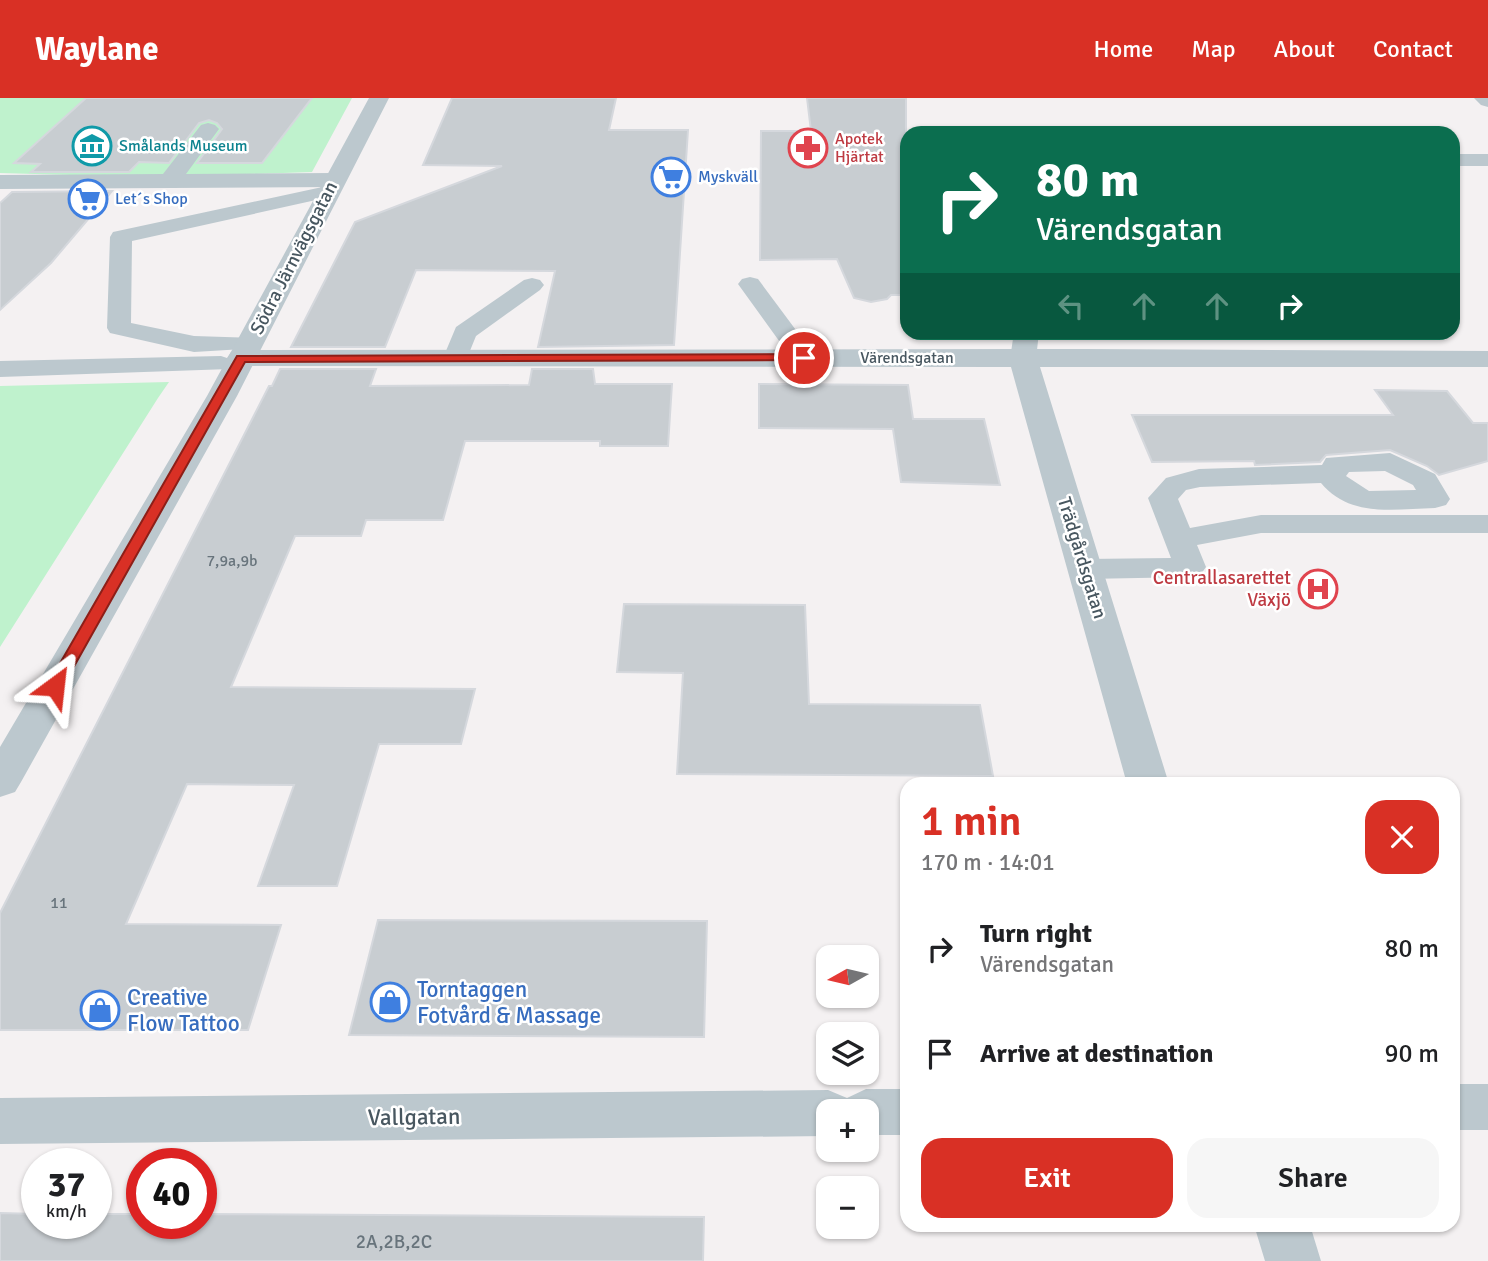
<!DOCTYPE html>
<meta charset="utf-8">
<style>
:root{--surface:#fff;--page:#f6f6f6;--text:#202124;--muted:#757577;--accent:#d93025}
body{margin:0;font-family:Signika,sans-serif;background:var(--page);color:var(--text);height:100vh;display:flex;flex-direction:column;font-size:26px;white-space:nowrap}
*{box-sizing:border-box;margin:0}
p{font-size:23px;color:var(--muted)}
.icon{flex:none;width:38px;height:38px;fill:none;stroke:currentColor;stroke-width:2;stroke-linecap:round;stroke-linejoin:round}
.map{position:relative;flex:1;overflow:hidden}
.drawer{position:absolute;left:900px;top:679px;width:560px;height:455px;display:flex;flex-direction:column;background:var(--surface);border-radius:21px;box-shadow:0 2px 5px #0004}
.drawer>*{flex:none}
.top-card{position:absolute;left:900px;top:28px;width:560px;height:214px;border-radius:21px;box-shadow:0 2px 5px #0004;background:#0b6e4f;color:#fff;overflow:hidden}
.needle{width:46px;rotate:262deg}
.fabs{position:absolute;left:816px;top:847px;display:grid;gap:14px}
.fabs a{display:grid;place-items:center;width:63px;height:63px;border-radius:14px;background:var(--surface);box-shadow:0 2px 5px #0004;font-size:35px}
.speed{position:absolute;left:21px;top:1050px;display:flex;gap:14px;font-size:35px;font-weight:700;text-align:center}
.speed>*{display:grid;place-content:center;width:91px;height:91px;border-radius:50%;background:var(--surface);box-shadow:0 2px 5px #0004;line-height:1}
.speed small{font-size:18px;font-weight:400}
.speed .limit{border:10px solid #d22;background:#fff;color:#111}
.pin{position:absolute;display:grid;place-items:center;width:60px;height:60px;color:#fff;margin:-30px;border:4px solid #fff;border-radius:50%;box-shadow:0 2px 7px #0007}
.me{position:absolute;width:77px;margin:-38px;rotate:30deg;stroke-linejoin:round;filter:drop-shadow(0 0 5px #0008)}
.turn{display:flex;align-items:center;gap:24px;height:147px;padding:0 21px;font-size:32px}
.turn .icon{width:91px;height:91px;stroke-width:2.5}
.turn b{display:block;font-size:49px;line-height:60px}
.lanes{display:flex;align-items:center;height:66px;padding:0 21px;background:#0003;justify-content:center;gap:35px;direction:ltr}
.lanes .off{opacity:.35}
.round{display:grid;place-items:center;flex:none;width:74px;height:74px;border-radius:21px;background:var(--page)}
.head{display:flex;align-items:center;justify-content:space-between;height:119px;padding:0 21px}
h1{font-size:42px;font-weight:600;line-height:52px;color:var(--accent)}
.primary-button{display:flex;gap:14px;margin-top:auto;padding:14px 21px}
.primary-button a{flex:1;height:80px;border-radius:21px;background:var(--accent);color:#fff;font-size:28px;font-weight:600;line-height:80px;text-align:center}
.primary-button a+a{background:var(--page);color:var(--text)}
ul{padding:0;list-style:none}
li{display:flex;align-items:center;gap:21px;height:105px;padding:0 21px}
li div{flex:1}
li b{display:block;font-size:26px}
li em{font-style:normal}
header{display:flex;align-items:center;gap:42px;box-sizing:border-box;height:98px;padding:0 35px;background:var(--accent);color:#fff}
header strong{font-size:33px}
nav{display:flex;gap:38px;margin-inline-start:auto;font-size:24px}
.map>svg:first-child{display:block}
</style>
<header>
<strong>Waylane</strong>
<nav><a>Home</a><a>Map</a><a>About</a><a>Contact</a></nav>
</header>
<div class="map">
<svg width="1488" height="1163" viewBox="0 0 1488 1163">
<rect width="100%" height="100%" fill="#f4f1f2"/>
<path fill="#bff2cd" d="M 0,0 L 352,0 L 312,74 L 12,84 L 70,77 L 0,75 Z
M 169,284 L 158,300 L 0,549 L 0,288 Z"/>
<path fill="#c8cdd1" stroke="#d5d8dd" stroke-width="2" d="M 86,0 L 312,0 L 262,65 L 197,65 L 222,31 L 217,25 L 209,22 L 199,25 L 169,65 L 139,64 L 129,74 L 31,74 L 40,66 L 14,65 Z
M 452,0 L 616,0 L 609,32 L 688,32 L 674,247 L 538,249 L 555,173 L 416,172 L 385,249 L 291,249 L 355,124 L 502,68 L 423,67 Z
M 807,0 L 906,0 L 906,197 L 891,197 L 887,201 L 871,204 L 854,200 L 837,161 L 760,162 L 761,33 L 811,33 Z
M 112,93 L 51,165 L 0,212 L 0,105 L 12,94 Z
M 280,271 L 376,271 L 370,288 L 529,287 L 532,271 L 593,271 L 595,286 L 672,286 L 668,348 L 600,348 L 600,343 L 465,343 L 443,422 L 366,422 L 361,438 L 295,438 L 231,589 L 475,591 L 461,646 L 379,646 L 337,788 L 258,788 L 294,687 L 187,686 L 126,826 L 281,827 L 248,932 L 0,932 L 0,815 L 269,288 L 272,288 Z
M 759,286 L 908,287 L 913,321 L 984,321 L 1000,387 L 901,384 L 893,331 L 759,330 Z
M 1375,292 L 1447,293 L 1473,325 L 1488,325 L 1488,363 L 1439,377 L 1427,368 L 1390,352 L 1326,357 L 1320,364 L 1255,367 L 1254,363 L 1152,364 L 1132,317 L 1393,317 Z
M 624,506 L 805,507 L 809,606 L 980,607 L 993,678 L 677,676 L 683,575 L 617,574 Z
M 378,822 L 707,823 L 704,939 L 349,937 Z
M 0,1115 L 37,1116 L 37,1125 L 96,1125 L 96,1116 L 142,1116 L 142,1125 L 201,1125 L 201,1116 L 704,1119 L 703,1163 L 0,1163 Z"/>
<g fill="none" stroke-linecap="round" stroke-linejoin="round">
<path fill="#bcc8ce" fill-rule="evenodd" d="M 1452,56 L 1488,56 L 1488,68 L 1452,68 Z
M 327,88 L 334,90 L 337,94 L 334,98 L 132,143 L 131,225 L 194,238 L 258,240 L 262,245 L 258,250 L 194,254 L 110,235 L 107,230 L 110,139 L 113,134 Z
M 750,179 L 758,181 L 813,255 L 817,260 L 813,265 L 804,268 L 795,265 L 738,186 L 742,181 Z
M 532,180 L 540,182 L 544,187 L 540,192 L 476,238 L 465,265 L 456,268 L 447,265 L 443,260 L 456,229 L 524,182 Z
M 1014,234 L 1039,234 L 1036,261 L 1032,266 L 1023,269 L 1014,266 L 1010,261 Z
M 221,258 L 230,261 L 234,266 L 230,271 L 0,279 L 0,263 Z
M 1390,355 L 1435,376 L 1450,401 L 1446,407 L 1435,410 C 1394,411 1350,420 1321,385 L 1200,389 L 1186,392 L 1178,401 L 1190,430 L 1261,417 L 1488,417 L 1488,435 L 1261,435 L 1197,447 L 1206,469 L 1201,476 L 1190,479 L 1086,481 L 1075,478 L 1070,471 L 1075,464 L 1086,461 L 1171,460 L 1148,400 L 1166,380 L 1199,371 L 1322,367 L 1326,360 ZM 1385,373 L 1413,387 L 1416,392 L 1369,393 L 1346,378 L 1349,374 Z"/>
<path fill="#bcc8ce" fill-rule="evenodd" d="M 208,25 L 215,27 L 219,31 L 186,76 L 334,75 L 342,77 L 345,82 L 342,87 L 334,89 L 0,91 L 0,77 L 163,76 L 201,27 Z"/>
<path fill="#bcc8ce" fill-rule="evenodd" d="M 1474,0 L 1488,0 L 1488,9 L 1481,7 Z
M 1086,251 L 1488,253 L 1488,269 L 1040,269 L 1169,686 L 1127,686 L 1011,269 L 241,268 L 231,266 L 227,260 L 231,254 L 241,252 Z
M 1452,986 L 1488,986 L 1488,1032 L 1452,1032 Z
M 866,991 L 906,991 L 906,1037 L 866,1037 L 866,1013 L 828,1013 L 828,1038 L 0,1046 L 0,1000 L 828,992 L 847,1000 Z
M 1254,1127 L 1310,1127 L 1321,1163 L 1265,1163 Z"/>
<path fill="#bcc8ce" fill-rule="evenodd" d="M 369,0 L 389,0 L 237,298 L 21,684 L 15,694 L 0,699 L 0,649 L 207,298 Z"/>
</g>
<path fill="#d93025" stroke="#8d1f18" stroke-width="2" d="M 804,256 L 810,260 L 808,262 L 245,264 L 63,588 L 55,593 L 47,588 L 237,258 Z"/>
<defs>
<symbol id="museum-ring" viewBox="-11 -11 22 22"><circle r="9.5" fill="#fff" stroke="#0f9aa8" stroke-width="1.5"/><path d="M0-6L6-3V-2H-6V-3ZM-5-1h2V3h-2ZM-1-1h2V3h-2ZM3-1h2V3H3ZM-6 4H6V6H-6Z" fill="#0f9aa8"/></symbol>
<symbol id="pharmacy-ring" viewBox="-11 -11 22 22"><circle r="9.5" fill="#fff" stroke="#e0444e" stroke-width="1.5"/><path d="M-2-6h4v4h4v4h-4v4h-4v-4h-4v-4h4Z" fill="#e0444e"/></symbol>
<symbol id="supermarket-ring" viewBox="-11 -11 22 22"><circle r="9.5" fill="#fff" stroke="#3f7fe0" stroke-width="1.5"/><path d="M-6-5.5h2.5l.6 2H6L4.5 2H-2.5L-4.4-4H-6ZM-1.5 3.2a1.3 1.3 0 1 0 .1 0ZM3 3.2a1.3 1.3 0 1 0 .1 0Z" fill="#3f7fe0"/></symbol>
<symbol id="hospital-ring" viewBox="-11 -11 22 22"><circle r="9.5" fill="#fff" stroke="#e0444e" stroke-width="1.5"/><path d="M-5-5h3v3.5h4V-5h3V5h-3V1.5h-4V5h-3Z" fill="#e0444e"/></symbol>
<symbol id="shop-ring" viewBox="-11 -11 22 22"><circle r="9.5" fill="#fff" stroke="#3f7fe0" stroke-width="1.5"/><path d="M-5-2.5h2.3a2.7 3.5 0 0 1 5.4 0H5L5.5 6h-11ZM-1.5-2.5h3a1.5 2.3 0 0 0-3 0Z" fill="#3f7fe0"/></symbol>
</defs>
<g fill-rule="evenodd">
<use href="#museum-ring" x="70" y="26" width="44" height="44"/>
<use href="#pharmacy-ring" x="786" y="28" width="44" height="44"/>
<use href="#supermarket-ring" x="649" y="57" width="44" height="44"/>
<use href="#supermarket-ring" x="66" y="79" width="44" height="44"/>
<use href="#hospital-ring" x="1296" y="469" width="44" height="44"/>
<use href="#shop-ring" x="368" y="882" width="44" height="44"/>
<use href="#shop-ring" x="78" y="890" width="44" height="44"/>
</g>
<g text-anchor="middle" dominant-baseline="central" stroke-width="5" stroke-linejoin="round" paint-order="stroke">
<g font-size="16" fill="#be3a42" stroke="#fff" text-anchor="start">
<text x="835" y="41">Apotek<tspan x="835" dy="18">Hjärtat</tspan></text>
</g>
<g font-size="16" fill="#0d838f" stroke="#fff" text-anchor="start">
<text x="119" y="48">Smålands Museum</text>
</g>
<g font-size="16" fill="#366cbe" stroke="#fff" text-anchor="start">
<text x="698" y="79">Myskväll</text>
<text x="115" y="101">Let´s Shop</text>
</g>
<g font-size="16" fill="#485760" stroke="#fff">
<text x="907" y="260">Värendsgatan</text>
</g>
<g font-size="16" fill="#68747c">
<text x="232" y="463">7,9a,9b</text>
<text x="59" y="805">11</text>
</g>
<g font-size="19" fill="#485760" stroke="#fff">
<text transform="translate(294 160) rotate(-63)">Södra Järnvägsgatan</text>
<text transform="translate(1082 460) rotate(73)">Trädgårdsgatan</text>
</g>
<g font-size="19" fill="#be3a42" stroke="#fff" text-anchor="end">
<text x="1291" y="480">Centrallasarettet<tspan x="1291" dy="22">Växjö</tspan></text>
</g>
<g font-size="19" fill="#68747c">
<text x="394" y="1144">2A,2B,2C</text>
</g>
<g font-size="23" fill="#366cbe" stroke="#fff" text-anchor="start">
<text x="417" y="891">Torntaggen<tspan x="417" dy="26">Fotvård &amp; Massage</tspan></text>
<text x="127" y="899">Creative<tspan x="127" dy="26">Flow Tattoo</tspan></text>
</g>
<g font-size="23" fill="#485760" stroke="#fff">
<text transform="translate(414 1019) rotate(-1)">Vallgatan</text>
</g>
</g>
</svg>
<div class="fabs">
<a><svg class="needle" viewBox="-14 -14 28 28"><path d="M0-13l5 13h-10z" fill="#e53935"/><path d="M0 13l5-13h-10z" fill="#757577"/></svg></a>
<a><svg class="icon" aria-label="layers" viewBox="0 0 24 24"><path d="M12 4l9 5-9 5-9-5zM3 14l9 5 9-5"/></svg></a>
<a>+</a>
<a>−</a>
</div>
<div class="speed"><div>37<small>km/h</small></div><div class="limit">40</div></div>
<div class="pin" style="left:804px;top:260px;background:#d93025"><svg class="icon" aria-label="arrive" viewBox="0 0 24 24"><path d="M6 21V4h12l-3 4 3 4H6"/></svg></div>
<svg class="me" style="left:55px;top:588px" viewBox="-20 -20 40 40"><path d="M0-17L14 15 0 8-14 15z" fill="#d93025" stroke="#fff" stroke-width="4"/></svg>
<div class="top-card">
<div class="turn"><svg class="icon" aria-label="right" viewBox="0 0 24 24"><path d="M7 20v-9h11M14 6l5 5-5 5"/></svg><div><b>80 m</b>Värendsgatan</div></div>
<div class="lanes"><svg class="icon off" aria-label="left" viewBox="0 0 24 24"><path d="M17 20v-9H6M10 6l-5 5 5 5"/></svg><svg class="icon off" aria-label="ahead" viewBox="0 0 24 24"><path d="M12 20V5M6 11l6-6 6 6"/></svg><svg class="icon off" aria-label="ahead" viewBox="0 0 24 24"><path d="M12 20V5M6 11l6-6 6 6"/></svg><svg class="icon" aria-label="right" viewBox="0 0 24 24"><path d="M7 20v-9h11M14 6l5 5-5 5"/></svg></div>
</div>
<section class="drawer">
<div class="head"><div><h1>1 min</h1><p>170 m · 14:01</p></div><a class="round" style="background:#d93025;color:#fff"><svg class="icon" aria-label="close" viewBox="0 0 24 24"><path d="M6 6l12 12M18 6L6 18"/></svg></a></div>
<ul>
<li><svg class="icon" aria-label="right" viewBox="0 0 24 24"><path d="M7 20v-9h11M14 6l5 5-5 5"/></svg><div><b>Turn right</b><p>Värendsgatan</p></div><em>80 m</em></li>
<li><svg class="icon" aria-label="arrive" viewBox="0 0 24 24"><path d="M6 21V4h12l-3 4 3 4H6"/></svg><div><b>Arrive at destination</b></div><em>90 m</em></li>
</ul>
<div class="primary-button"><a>Exit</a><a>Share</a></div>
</section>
</div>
